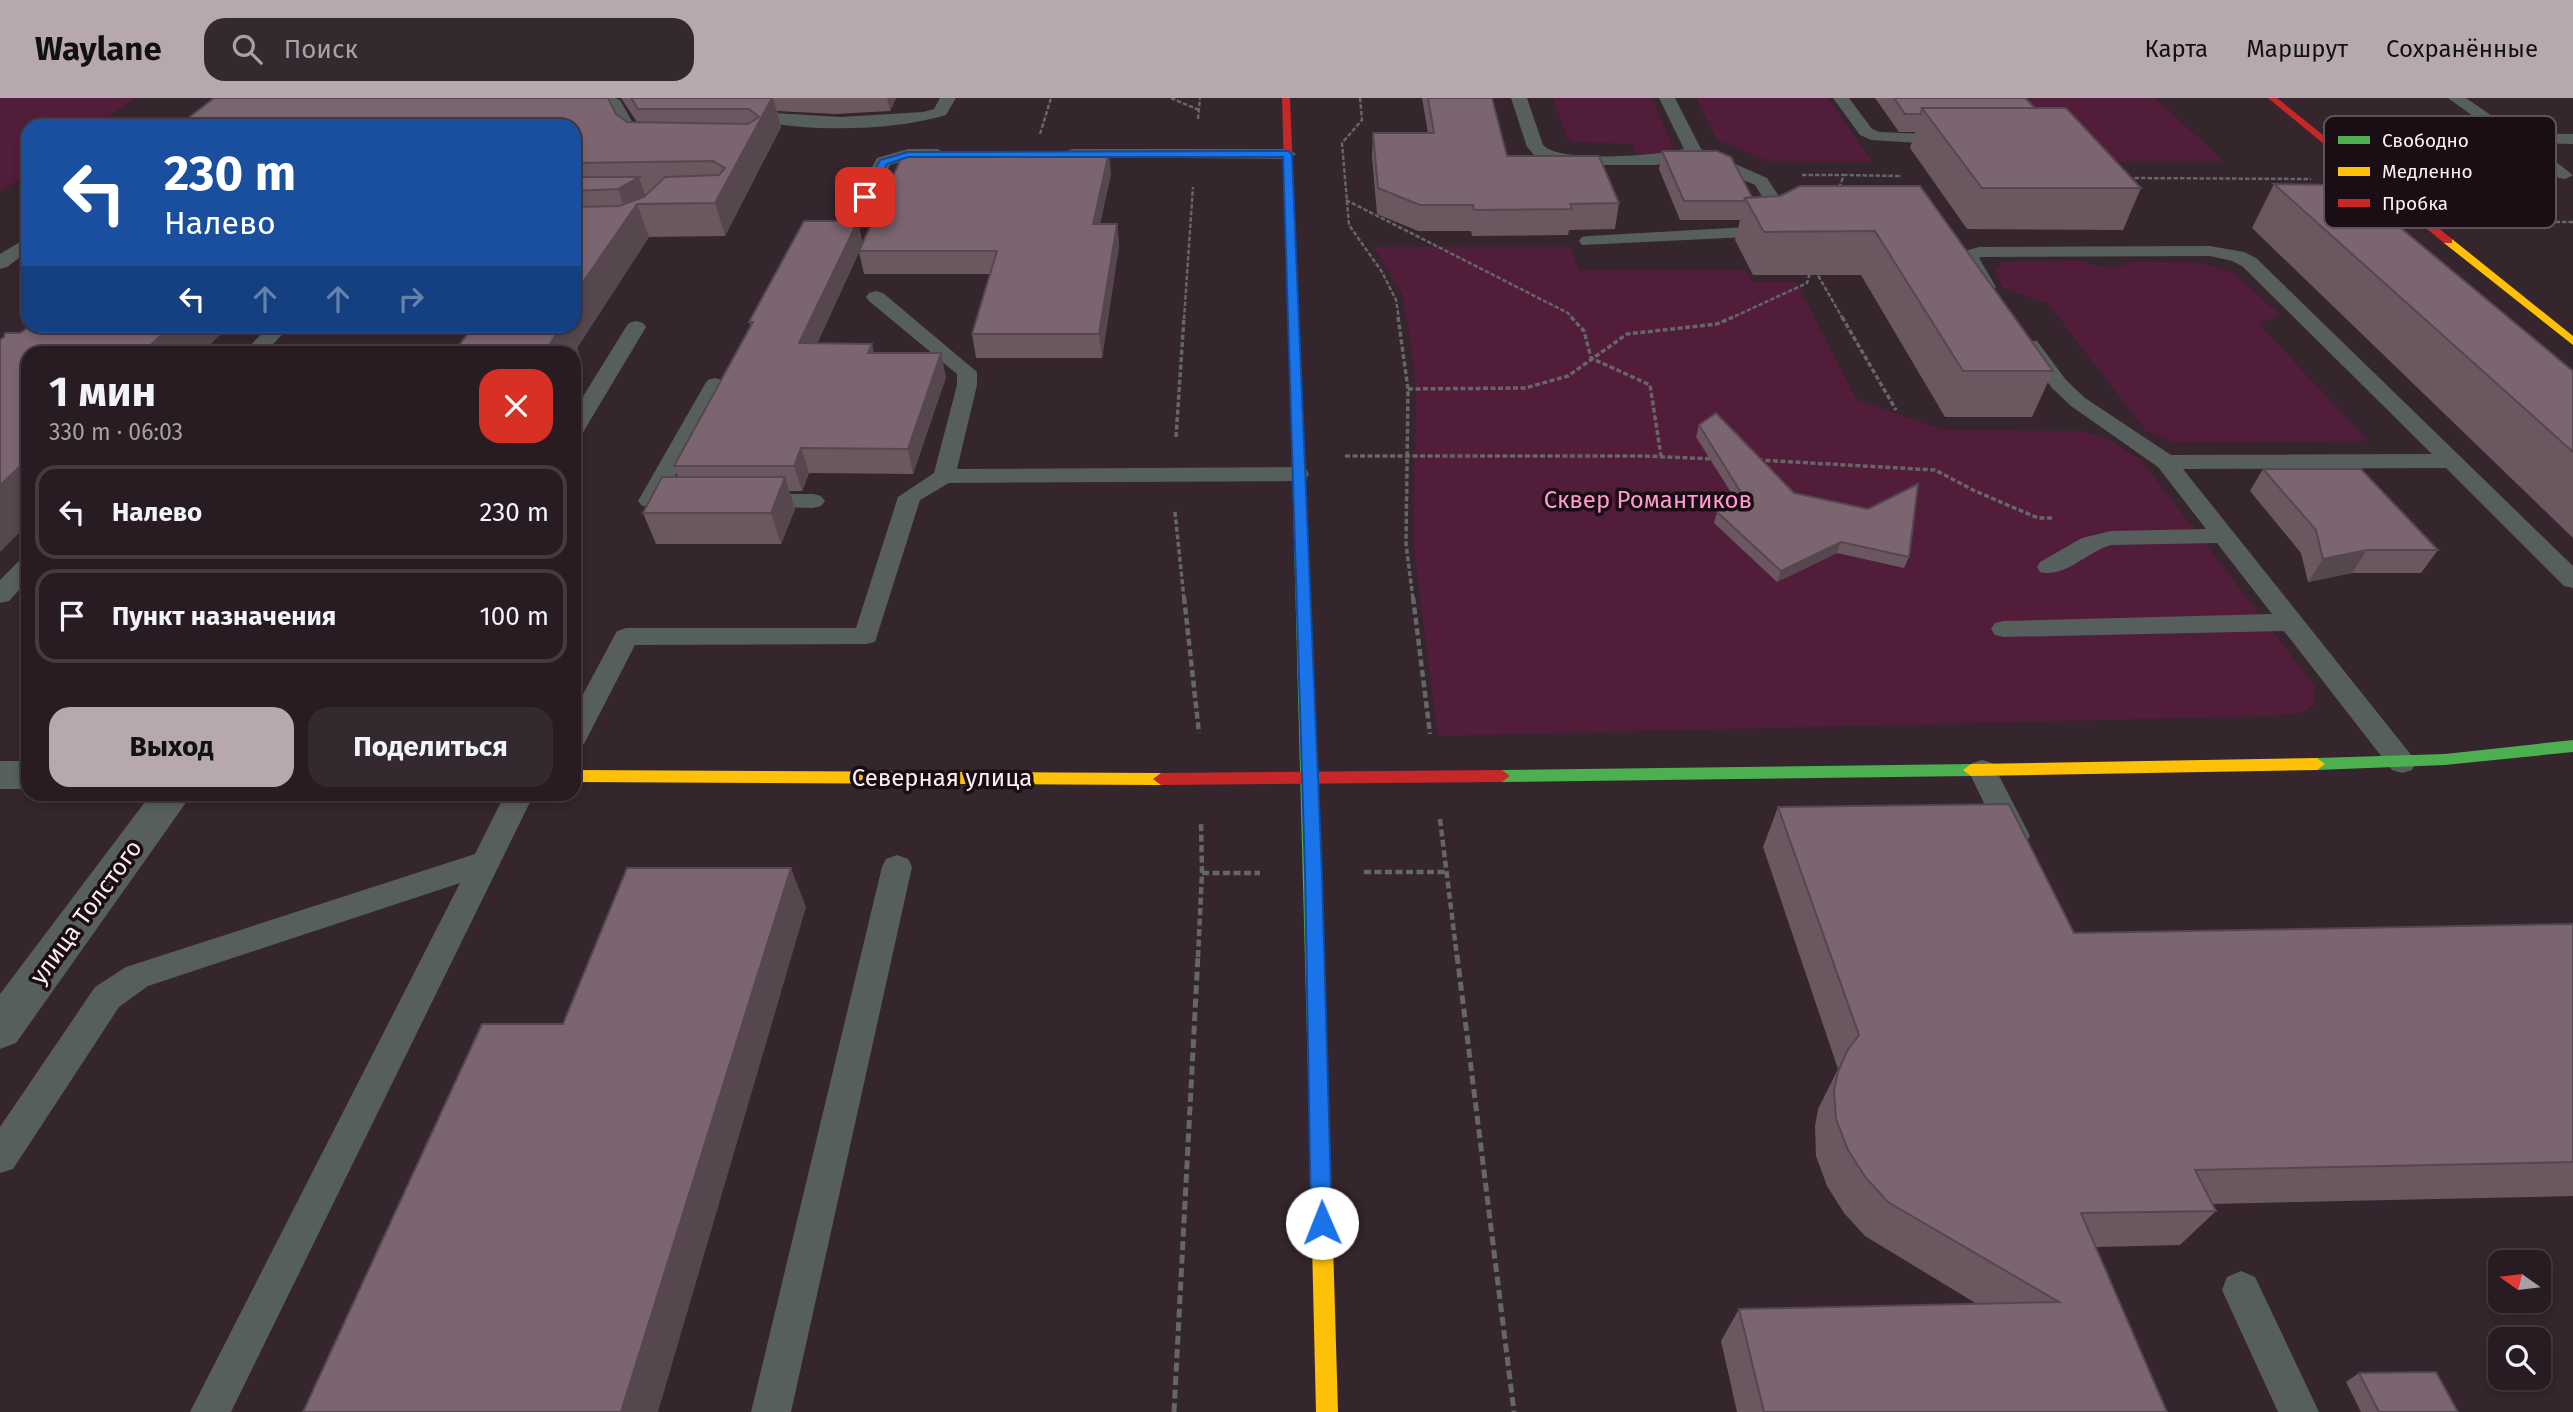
<!DOCTYPE html>
<html lang="ru">
<meta charset="utf-8">
<style>
:root{--surface:#281c22;--page:#34292f;--text:#f1f3f6;--muted:#a5a1a5;--line:#443a40;--accent:#b7a7ae}
body{margin:0;font-family:"Fira Sans",sans-serif;background:var(--page);color:var(--text);height:100vh;display:flex;flex-direction:column;font-size:26px;white-space:nowrap}
*{box-sizing:border-box;margin:0}
p{font-size:23px;color:var(--muted)}
.icon{flex:none;width:38px;height:38px;fill:none;stroke:currentColor;stroke-width:2;stroke-linecap:round;stroke-linejoin:round}
.map{position:relative;flex:1;overflow:hidden}
.sheet{position:absolute;left:21px;top:248px;width:560px;height:455px;display:flex;flex-direction:column;background:var(--surface);border-radius:21px;box-shadow:0 4px 10px #0003,0 0 0 2px var(--line)}
.sheet>*{flex:none}
.top-card{position:absolute;left:21px;top:21px;width:560px;height:214px;border-radius:21px;box-shadow:0 4px 10px #0003,0 0 0 2px var(--line);background:#1a4fa0;color:#fff;overflow:hidden}
.needle{width:46px;rotate:284deg}
.tools{position:absolute;left:2488px;top:1152px;display:grid;gap:14px}
.tools a{display:grid;place-items:center;width:63px;height:63px;border-radius:14px;background:var(--surface);box-shadow:0 4px 10px #0003,0 0 0 2px var(--line);font-size:35px}
.pin{position:absolute;display:grid;place-items:center;width:60px;height:60px;color:#fff;margin:-30px;border-radius:14px;box-shadow:0 4px 10px #0006}
.me{position:absolute;width:77px;margin:-38px;rotate:359deg;stroke-linejoin:round;filter:drop-shadow(0 0 5px #0008)}
.turn{display:flex;align-items:center;gap:24px;height:147px;padding:0 28px;font-size:32px}
.turn .icon{width:91px;height:91px;stroke-width:2.5}
.turn b{display:block;font-size:49px;line-height:60px}
.lanes{display:flex;align-items:center;height:66px;padding:0 28px;background:#0003;justify-content:center;gap:35px;direction:ltr}
.lanes .off{opacity:.35}
.round{display:grid;place-items:center;flex:none;width:74px;height:74px;border-radius:21px;background:var(--page)}
.summary{display:flex;align-items:center;justify-content:space-between;height:119px;padding:0 28px}
h1{font-size:42px;font-weight:700;line-height:52px}
.primary-button{display:flex;gap:14px;margin-top:auto;padding:14px 28px}
.primary-button a{flex:1;height:80px;border-radius:21px;background:var(--accent);color:#111;font-size:28px;font-weight:700;line-height:80px;text-align:center}
.primary-button a+a{background:var(--page);color:var(--text)}
ul{padding:0;list-style:none}
li{display:flex;align-items:center;gap:21px;height:94px;margin:0 14px 10px;padding:0 14px;border:4px solid var(--line);border-radius:21px}
li div{flex:1}
li b{display:block;font-size:26px}
li em{font-style:normal}
header{display:flex;align-items:center;gap:42px;box-sizing:border-box;height:98px;padding:0 35px;background:var(--accent);color:#111}
header strong{font-size:33px}
nav{display:flex;gap:38px;margin-inline-start:auto;font-size:24px}
.search{width:490px;height:63px;background:var(--page);display:flex;align-items:center;gap:18px;box-sizing:border-box;padding:0 24px;border-radius:21px;color:var(--muted);font-size:26px}
.map>svg:first-child{display:block}
</style>
<header>
<strong>Waylane</strong>
<div class="search"><svg class="icon" aria-label="search" viewBox="0 0 24 24"><circle cx="10" cy="10" r="6"/><path d="M15 15l6 6"/></svg>Поиск</div>
<nav><a>Карта</a><a>Маршрут</a><a>Сохранённые</a></nav>
</header>
<div class="map">
<svg width="2573" height="1314" viewBox="0 0 2573 1314">
<rect width="100%" height="100%" fill="#35252d"/>
<path fill="#521c3b" d="M 0,0 L 136,0 L 95,28 L 28,28 L 28,75 L 0,94 Z
M 1553,0 L 1651,0 L 1674,49 L 1666,55 L 1637,56 L 1632,46 L 1573,44 L 1567,40 Z
M 1696,0 L 1828,0 L 1872,63 L 1768,63 L 1717,42 Z
M 2021,0 L 2155,0 L 2224,63 L 2079,63 Z
M 1374,149 L 1570,149 L 1579,172 L 1746,171 L 1752,184 L 1796,184 L 1857,302 L 1944,332 L 2081,333 L 2104,339 L 2140,361 L 2315,588 L 2313,608 L 2298,616 L 2268,618 L 1438,638 L 1413,445 L 1416,289 L 1412,254 L 1402,196 Z
M 2077,162 C 2092,167 2117,175 2130,163 L 2203,165 L 2234,175 L 2280,217 L 2259,226 L 2368,343 L 2175,345 L 2146,333 L 2048,206 L 2003,190 L 1995,174 L 2003,164 Z"/>
<g fill="none" stroke-linecap="round" stroke-linejoin="round">
<path stroke="#656666" stroke-width="2.5" stroke-dasharray="4.5 2" stroke-linecap="butt" d="M 1171,0 L 1199,12
M 1360,0 L 1362,22 L 1342,45 L 1349,127 L 1382,174 L 1396,202 L 1399,221
M 1198,21 L 1200,0
M 1040,36 L 1051,0
M 1802,77 L 1844,77
M 2128,80 L 2311,81
M 1839,90 L 1844,77 L 1902,78
M 1346,102 L 1568,215 L 1573,221
M 2517,103 L 2545,124 L 2573,124
M 1815,172 L 1843,221
M 1184,221 L 1193,89
M 1729,221 L 1807,185 L 1811,171"/>
<path stroke="#656666" stroke-width="3.5" stroke-dasharray="5 2.5" stroke-linecap="butt" d="M 1398,219 L 1408,291 L 1406,446 L 1413,501
M 1571,219 L 1584,233 L 1591,260 L 1650,287 L 1661,358
M 1842,219 L 1896,312
M 1408,291 L 1525,290 L 1568,278 L 1627,236 L 1717,226 L 1733,219
M 1176,339 L 1184,219
M 1345,358 L 1644,358 L 1714,361
M 1758,362 L 1935,372 L 1975,393 L 2038,420 L 2053,420
M 1175,414 L 1184,501"/>
<path stroke="#656666" stroke-width="4.5" stroke-dasharray="7 3.5" stroke-linecap="butt" d="M 1184,499 L 1199,635
M 1413,499 L 1430,636
M 1440,721 L 1457,859
M 1364,774 L 1446,774
M 1202,775 L 1260,775
M 1198,859 L 1202,775 L 1201,724"/>
<path stroke="#656666" stroke-width="5" stroke-dasharray="9 4.5" stroke-linecap="butt" d="M 1457,857 L 1514,1314
M 1174,1314 L 1198,857"/>
<path fill="#575f5c" fill-rule="evenodd" d="M 615,0 L 620,2 L 643,43 L 652,50 L 650,53 C 627,59 618,25 610,10 L 573,11 L 565,6 L 573,1 Z
M 731,0 L 747,0 L 743,6 L 746,11 L 757,14 L 841,19 L 923,14 L 934,11 L 940,0 L 956,0 L 946,17 C 885,35 796,34 734,18 L 727,6 Z
M 1511,0 L 1527,0 L 1543,47 C 1561,66 1658,57 1684,51 L 1659,0 L 1675,0 L 1701,51 L 1767,80 L 1795,123 L 1769,138 L 1582,147 L 1579,143 L 1582,139 L 1588,138 L 1765,128 L 1776,121 L 1755,87 L 1692,59 L 1656,67 L 1568,67 L 1535,58 L 1527,49 Z
M 1833,0 L 1849,0 L 1872,31 L 1880,34 L 1951,37 L 1959,42 L 1951,47 L 1871,42 L 1860,37 Z
M 2448,0 L 2466,0 L 2517,35 L 2573,36 L 2573,46 L 2531,45 L 2573,77 L 2565,81 L 2559,80 Z
M 908,51 L 938,51 L 946,56 L 938,61 L 909,61 L 890,67 L 871,103 L 859,103 L 856,99 L 877,60 Z
M 1073,51 L 1288,51 L 1296,56 L 1288,61 L 1067,59 L 1065,56 L 1067,53 Z
M 28,139 L 28,153 L 7,169 L 0,171 L 0,156 Z
M 2210,148 L 2244,154 L 2256,160 L 2573,468 L 2573,490 L 2564,488 L 2446,370 L 2183,371 L 2412,658 L 2416,665 L 2412,672 L 2402,675 L 2392,672 L 2284,533 L 2004,539 L 1995,537 L 1991,531 L 1995,525 L 2004,523 L 2272,516 L 2217,445 L 2111,447 C 2088,453 2064,481 2040,474 L 2037,469 L 2040,464 L 2082,440 L 2111,433 L 2206,431 L 2158,369 L 2071,308 L 2052,290 L 2020,247 L 2023,243 L 2037,243 L 2066,282 L 2085,300 L 2171,357 L 2432,356 L 2242,168 L 2232,163 L 2210,158 L 1981,159 L 1979,160 L 1996,189 L 1987,195 L 1980,193 L 1959,158 L 1961,154 L 1979,149 Z
M 876,193 L 883,195 L 977,274 L 977,287 L 957,371 L 1298,369 L 1306,371 L 1309,376 L 1306,381 L 1298,383 L 949,385 L 920,402 L 875,544 L 866,546 L 635,547 L 584,646 L 574,649 L 574,613 L 617,533 L 626,530 L 856,530 L 898,399 L 934,375 L 957,287 L 957,276 L 869,203 L 866,199 L 869,195 Z
M 636,223 L 643,225 L 646,229 L 585,331 L 582,336 L 574,338 L 574,313 L 626,229 L 629,225 Z
M 269,228 L 290,228 L 264,256 L 242,256 Z
M 715,280 L 722,282 L 725,286 L 665,397 L 672,403 L 668,408 L 642,408 L 638,403 L 705,286 L 708,282 Z
M 756,396 L 813,396 L 821,398 L 825,403 L 821,408 L 813,410 L 748,408 L 744,403 L 748,398 Z
M 28,460 L 28,482 L 9,503 L 0,505 L 0,482 L 19,463 Z
M 1982,662 L 1992,665 L 1996,672 L 2030,738 L 2025,746 L 2015,749 L 2005,746 L 2000,738 L 1968,672 L 1972,665 Z
M 505,696 L 534,696 L 231,1314 L 190,1314 L 460,785 L 148,888 L 119,909 L 13,1071 L 0,1075 L 0,1029 L 95,889 L 126,869 L 475,756 Z
M 897,757 L 908,761 L 912,769 L 791,1314 L 751,1314 L 882,769 L 886,761 Z
M 2241,1173 L 2255,1179 L 2319,1314 L 2278,1314 L 2222,1192 L 2227,1179 Z"/>
<path fill="#575f5c" fill-rule="evenodd" d="M 0,663 L 28,663 L 28,691 L 0,691 Z
M 151,696 L 192,696 L 16,945 L 0,951 L 0,896 Z"/>
<path fill="#4caf50" fill-rule="evenodd" d="M 1296,285 L 1302,289 L 1328,977 L 1325,983 L 1318,985 L 1311,983 L 1308,977 L 1290,289 Z
M 2573,642 L 2573,654 L 2445,667 L 2317,672 L 2309,666 L 2317,660 L 2445,656 Z
M 1971,666 L 1979,672 L 1971,678 L 1502,684 L 1494,678 L 1502,672 Z"/>
<path fill="#ffc107" fill-rule="evenodd" d="M 2444,141 L 2452,141 L 2573,238 L 2573,247 L 2444,145 Z
M 2317,660 L 2325,666 L 2317,672 L 1971,678 L 1963,672 L 1971,666 Z
M 574,672 L 1161,675 L 1169,681 L 1161,687 L 574,684 Z
M 1318,969 L 1325,971 L 1328,977 L 1338,1314 L 1316,1314 L 1308,977 L 1311,971 Z"/>
<path fill="#c62828" fill-rule="evenodd" d="M 1282,0 L 1290,0 L 1302,289 L 1296,293 L 1290,289 Z
M 2268,0 L 2277,0 L 2452,141 L 2452,145 L 2444,145 Z
M 1502,672 L 1510,678 L 1502,684 L 1161,687 L 1153,681 L 1161,675 Z"/>
</g>
<path fill="#6a5760" d="M 621,0 L 896,0 L 890,13 L 835,16 L 777,13 L 781,29 L 725,138 L 649,139 L 577,250 L 580,258 L 459,247 L 574,228 L 574,28 L 616,16 L 627,24 L 637,24 Z
M 1422,0 L 1492,0 L 1507,58 L 1619,105 L 1615,131 L 1569,132 L 1568,137 L 1472,138 L 1471,133 L 1418,133 L 1377,116 L 1372,59 L 1373,35 L 1428,35 Z
M 1875,0 L 2025,0 L 2035,10 L 2141,90 L 2123,132 L 1967,131 L 1910,50 L 1915,34 L 1899,34 Z
M 1662,53 L 1752,99 L 1920,88 L 2053,273 L 2032,319 L 1945,319 L 1861,177 L 1753,177 L 1735,142 L 1740,122 L 1680,122 L 1659,71 Z
M 1111,76 L 1100,126 L 1117,126 L 1119,148 L 1102,260 L 976,260 L 972,236 L 990,176 L 864,176 L 859,154 L 817,245 L 874,255 L 946,279 L 913,376 L 809,375 L 802,393 L 789,393 L 795,411 L 781,446 L 656,446 L 643,415 L 678,379 L 674,368 L 751,228 L 749,224 L 863,145 Z
M 2274,86 L 2573,273 L 2573,440 L 2252,130 Z
M 1699,327 L 1794,395 L 1909,459 L 1904,470 L 1837,455 L 1777,484 L 1714,425 L 1717,414 L 1737,404 L 1696,339 Z
M 2263,371 L 2438,452 L 2421,475 L 2352,475 L 2308,484 L 2301,455 L 2250,393 Z
M 1778,709 L 2074,835 L 2573,826 L 2573,1098 L 2212,1106 L 2216,1113 L 2180,1147 L 2095,1149 L 2167,1314 L 1737,1314 L 1721,1243 L 1739,1211 L 1977,1206 L 1865,1138 L 1844,1115 L 1827,1088 L 1816,1058 L 1815,1028 L 1818,1011 L 1838,971 L 1763,749 Z
M 2359,1275 L 2458,1314 L 2361,1314 L 2346,1284 Z"/>
<path fill="#56474e" d="M 772,0 L 773,0 L 781,29 L 725,138 L 715,105 Z
M 887,0 L 896,0 L 890,13 Z
M 1109,54 L 1111,76 L 1095,148 L 1093,126 Z
M 639,79 L 648,106 L 637,106 L 649,139 L 577,250 L 580,258 L 574,267 L 574,256 L 543,256 L 559,228 L 574,228 L 574,197 L 628,119 L 618,91 Z
M 858,123 L 863,146 L 806,270 L 799,245 Z
M 1117,126 L 1119,148 L 1102,260 L 1099,236 Z
M 171,228 L 229,228 L 201,256 L 141,256 Z
M 872,246 L 878,270 L 868,255 Z
M 941,255 L 946,279 L 913,376 L 908,351 Z
M 801,350 L 809,375 L 802,393 L 794,368 Z
M 28,361 L 28,426 L 0,454 L 0,387 Z
M 785,379 L 795,411 L 781,446 L 771,415 Z
M 1841,444 L 1837,455 L 1777,484 L 1781,473 Z
M 2367,452 L 2352,475 L 2308,484 L 2323,461 Z
M 791,770 L 806,809 L 658,1314 L 621,1314 Z"/>
<path fill="#7b6570" stroke="#56474e" stroke-width="2" d="M 214,0 L 608,0 L 616,16 L 627,24 L 748,26 L 759,19 L 749,11 L 638,11 L 631,0 L 772,0 L 715,105 L 637,106 L 574,197 L 574,109 L 619,108 L 644,99 L 665,79 L 719,77 L 725,70 L 713,63 L 574,65 L 574,28 L 178,28 Z
M 1428,0 L 1492,0 L 1507,58 L 1599,58 L 1619,105 L 1570,106 L 1572,111 L 1474,112 L 1473,107 L 1420,107 L 1378,90 L 1373,35 L 1434,35 Z
M 1894,0 L 2025,0 L 2035,10 L 1922,10 L 1921,16 L 1905,16 Z
M 1922,10 L 2066,10 L 2141,90 L 1982,90 Z
M 1662,53 L 1717,53 L 1731,59 L 1752,99 L 1745,100 L 1744,103 L 1684,103 Z
M 904,54 L 1109,54 L 1093,126 L 1117,126 L 1099,236 L 972,236 L 997,153 L 859,153 Z
M 574,79 L 639,79 L 618,91 L 574,93 Z
M 2274,86 L 2349,87 L 2573,273 L 2573,354 Z
M 1800,88 L 1920,88 L 2053,273 L 1963,273 L 1875,133 L 1764,134 L 1745,100 L 1780,98 Z
M 804,123 L 858,123 L 799,245 L 872,246 L 868,255 L 941,255 L 908,351 L 801,350 L 794,368 L 674,368 L 753,224 L 749,224 Z
M 30,228 L 171,228 L 141,256 L 28,256 L 28,361 L 0,387 L 0,242 L 4,239 L 5,235 L 20,235 Z
M 474,228 L 562,228 L 543,256 L 436,256 L 442,247 L 459,247 Z
M 1716,315 L 1794,395 L 1868,411 L 1918,386 L 1909,459 L 1841,444 L 1781,473 L 1717,414 L 1745,401 L 1699,327 Z
M 2263,371 L 2361,371 L 2438,452 L 2367,452 L 2323,461 L 2316,432 Z
M 662,379 L 785,379 L 771,415 L 643,415 Z
M 2009,706 L 2074,835 L 2573,826 L 2573,1064 L 2195,1072 L 2216,1113 L 2081,1115 L 2167,1314 L 1764,1314 L 1739,1211 L 2059,1204 L 1888,1104 L 1866,1080 L 1848,1052 L 1836,1021 L 1834,992 L 1838,974 L 1847,953 L 1859,937 L 1778,709 Z
M 627,770 L 791,770 L 621,1314 L 303,1314 L 482,926 L 563,926 Z
M 2436,1274 L 2458,1314 L 2379,1314 L 2359,1275 Z"/>
<path fill="#1a73e8" stroke="#114b97" stroke-width="2" d="M 1288,53 L 1292,56 L 1322,774 L 1332,1125 L 1329,1132 L 1322,1135 L 1315,1132 L 1311,1125 L 1305,774 L 1283,59 L 908,59 L 887,66 L 868,101 L 860,99 L 880,62 L 908,54 Z"/>
<g text-anchor="middle" dominant-baseline="central" stroke-width="7" stroke-linejoin="round" paint-order="stroke">
<g font-size="24" fill="#fe9acf" stroke="#1a0e14">
<text x="1648" y="402">Сквер Романтиков</text>
</g>
<g font-size="24" fill="#fdedf4" stroke="#1a0e14">
<text x="942" y="680">Северная улица</text>
<text transform="translate(86 814) rotate(-54)">улица Толстого</text>
</g>
</g>
<rect x="2324" y="18" width="232" height="112" rx="10" fill="#1a0e14" stroke="#5e5157" stroke-width="2"/>
<rect x="2338" y="38" width="32" height="8" fill="#4caf50"/>
<rect x="2338" y="69" width="32" height="9" fill="#ffc107"/>
<rect x="2338" y="101" width="32" height="8" fill="#c62828"/>
<g font-size="19" fill="#fdedf4">
<text x="2382" y="49">Свободно</text>
<text x="2382" y="80">Медленно</text>
<text x="2382" y="112">Пробка</text>
</g>
</svg>
<div class="tools">
<a><svg class="needle" viewBox="-14 -14 28 28"><path d="M0-13l5 13h-10z" fill="#e53935"/><path d="M0 13l5-13h-10z" fill="#a5a1a5"/></svg></a>
<a><svg class="icon" aria-label="search" viewBox="0 0 24 24"><circle cx="10" cy="10" r="6"/><path d="M15 15l6 6"/></svg></a>
</div>
<div class="pin" style="left:865px;top:99px;background:#d93025"><svg class="icon" aria-label="arrive" viewBox="0 0 24 24"><path d="M6 21V4h12l-3 4 3 4H6"/></svg></div>
<svg class="me" style="left:1322px;top:1125px" viewBox="-20 -20 40 40"><circle r="19" fill="#fff"/><path d="M0-13L10 11 0 6-10 11z" fill="#1a73e8"/></svg>
<div class="top-card">
<div class="turn"><svg class="icon" aria-label="left" viewBox="0 0 24 24"><path d="M17 20v-9H6M10 6l-5 5 5 5"/></svg><div><b>230 m</b>Налево</div></div>
<div class="lanes"><svg class="icon" aria-label="left" viewBox="0 0 24 24"><path d="M17 20v-9H6M10 6l-5 5 5 5"/></svg><svg class="icon off" aria-label="ahead" viewBox="0 0 24 24"><path d="M12 20V5M6 11l6-6 6 6"/></svg><svg class="icon off" aria-label="ahead" viewBox="0 0 24 24"><path d="M12 20V5M6 11l6-6 6 6"/></svg><svg class="icon off" aria-label="right" viewBox="0 0 24 24"><path d="M7 20v-9h11M14 6l5 5-5 5"/></svg></div>
</div>
<section class="sheet">
<div class="summary"><div><h1>1 мин</h1><p>330 m · 06:03</p></div><a class="round" style="background:#d93025;color:#fff"><svg class="icon" aria-label="close" viewBox="0 0 24 24"><path d="M6 6l12 12M18 6L6 18"/></svg></a></div>
<ul>
<li><svg class="icon" aria-label="left" viewBox="0 0 24 24"><path d="M17 20v-9H6M10 6l-5 5 5 5"/></svg><div><b>Налево</b></div><em>230 m</em></li>
<li><svg class="icon" aria-label="arrive" viewBox="0 0 24 24"><path d="M6 21V4h12l-3 4 3 4H6"/></svg><div><b>Пункт назначения</b></div><em>100 m</em></li>
</ul>
<div class="primary-button"><a>Выход</a><a>Поделиться</a></div>
</section>
</div>
